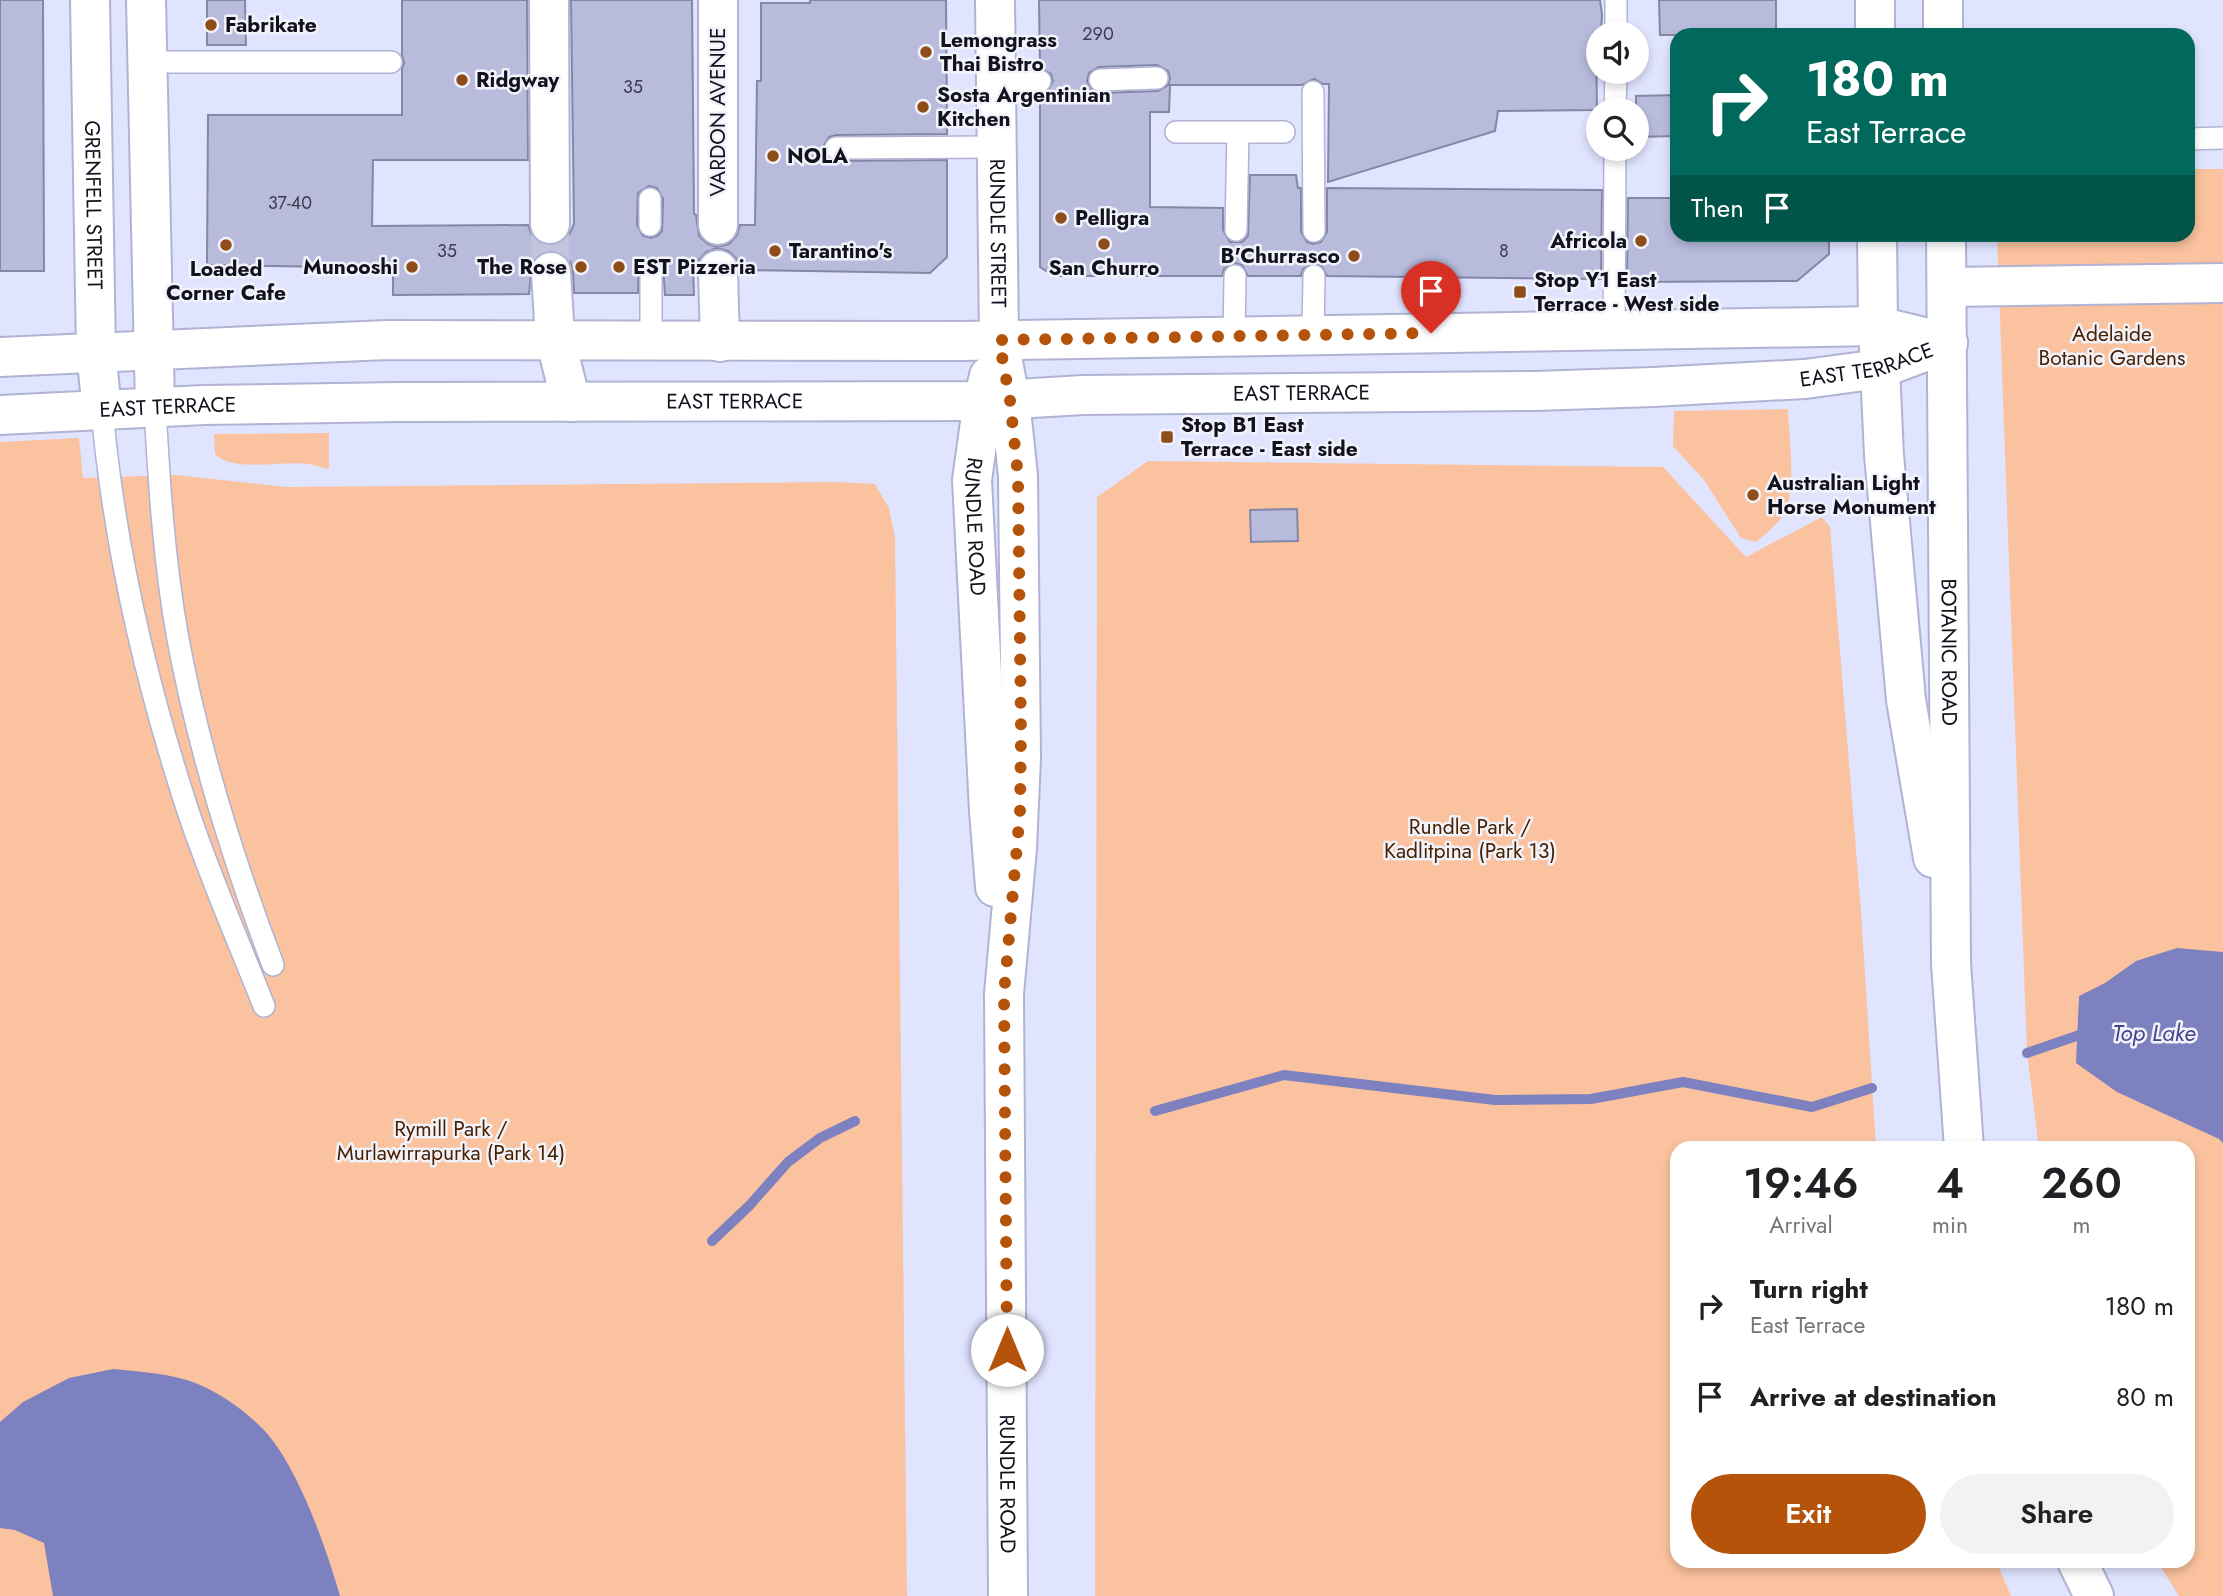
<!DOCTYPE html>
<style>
:root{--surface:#fff;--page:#f2f2f2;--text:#202124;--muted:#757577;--accent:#b45309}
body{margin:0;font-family:Jost,sans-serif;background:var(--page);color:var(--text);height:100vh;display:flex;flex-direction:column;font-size:26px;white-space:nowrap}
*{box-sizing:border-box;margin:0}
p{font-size:23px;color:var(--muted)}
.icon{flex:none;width:38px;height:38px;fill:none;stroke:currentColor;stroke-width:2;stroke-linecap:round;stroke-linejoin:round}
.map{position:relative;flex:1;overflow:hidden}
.details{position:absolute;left:1670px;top:1141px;width:525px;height:427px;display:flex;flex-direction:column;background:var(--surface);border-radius:21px;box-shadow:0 4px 10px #0003}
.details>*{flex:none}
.guide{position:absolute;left:1670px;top:28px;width:525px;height:214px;border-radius:21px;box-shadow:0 4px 10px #0003;background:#00695c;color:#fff;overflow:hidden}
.buttons{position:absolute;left:1586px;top:21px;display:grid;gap:14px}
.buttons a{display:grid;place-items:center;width:63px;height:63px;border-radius:50%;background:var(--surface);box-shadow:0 4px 10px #0003;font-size:35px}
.pin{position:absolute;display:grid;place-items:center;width:60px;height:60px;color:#fff;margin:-72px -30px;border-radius:50% 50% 50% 0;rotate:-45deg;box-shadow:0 0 7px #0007}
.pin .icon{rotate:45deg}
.me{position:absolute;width:77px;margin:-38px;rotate:0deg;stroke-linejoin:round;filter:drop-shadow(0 0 5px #0008)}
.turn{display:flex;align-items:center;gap:24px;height:147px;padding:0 21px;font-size:32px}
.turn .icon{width:91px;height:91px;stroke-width:2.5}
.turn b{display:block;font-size:49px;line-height:60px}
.then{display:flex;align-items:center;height:66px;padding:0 21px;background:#0003;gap:14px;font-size:26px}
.eta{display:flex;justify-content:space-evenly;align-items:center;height:119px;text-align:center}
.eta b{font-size:42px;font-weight:600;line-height:49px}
.cta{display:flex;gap:14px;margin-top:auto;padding:14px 21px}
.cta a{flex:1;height:80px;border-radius:42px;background:var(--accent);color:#fff;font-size:28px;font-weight:600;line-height:80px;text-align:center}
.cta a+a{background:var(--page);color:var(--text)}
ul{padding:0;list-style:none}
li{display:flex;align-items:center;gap:21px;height:91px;padding:0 21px}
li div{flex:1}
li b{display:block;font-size:26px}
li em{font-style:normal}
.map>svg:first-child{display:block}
</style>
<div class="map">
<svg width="2223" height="1596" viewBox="0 0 2223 1596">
<rect width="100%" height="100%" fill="#e1e4ff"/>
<path fill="#fac29e" d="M 2188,169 L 2223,169 L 2223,1596 L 2179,1596 L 2157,1561 L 2188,1561 L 2188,1148 L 2039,1148 L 2027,1053 L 1997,235 L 2188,234 Z
M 1788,409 C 1789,438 1796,482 1786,509 C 1781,523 1766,533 1756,542 L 1741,538 L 1704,480 L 1673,446 L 1674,411 Z
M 329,433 L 329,469 C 322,468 315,465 308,464 C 282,460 233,473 215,454 L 214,434 Z
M 79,438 L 83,478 L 176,475 L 287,487 L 835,482 L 875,484 L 889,508 L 895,538 L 907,1596 L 0,1596 L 0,442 Z
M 1148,461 L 1663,467 L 1746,557 L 1822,517 L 1830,527 L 1861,912 L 1876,1148 L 1676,1148 L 1676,1561 L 1996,1561 L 2011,1596 L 1095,1596 L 1097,497 Z"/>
<path fill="#7e81c0" d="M 2177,948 L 2223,952 L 2223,1143 L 2219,1139 L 2117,1092 L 2076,1063 L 2079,996 L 2105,983 L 2136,961 Z
M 113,1369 C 141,1372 171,1373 198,1384 C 222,1394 245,1411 264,1430 C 298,1467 326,1547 340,1596 L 53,1596 L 44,1543 L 15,1530 L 0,1528 L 0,1422 L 23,1402 L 69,1378 Z"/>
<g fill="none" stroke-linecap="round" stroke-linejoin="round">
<path stroke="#7e81c0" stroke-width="10" d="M 2027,1053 L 2091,1031
M 1155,1111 L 1284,1075 L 1495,1100 L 1591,1099 L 1683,1082 L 1812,1107 L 1872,1088
M 712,1241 L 749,1206 L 788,1162 L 820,1138 L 855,1121"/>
</g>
<path fill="#b8bbdc" stroke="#8487a5" stroke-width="2" fill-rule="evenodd" d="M 0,0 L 43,0 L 44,271 L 0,271 Z
M 207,0 L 245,0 L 246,45 L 207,45 Z
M 402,0 L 527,0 L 528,160 L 373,160 L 372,226 L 528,225 L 532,236 L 540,243 L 551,246 L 562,242 L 569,235 L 574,224 L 571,0 L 692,0 L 694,214 L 696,215 L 699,236 L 708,244 L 717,247 L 729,244 L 737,235 L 740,225 L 755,225 L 757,81 L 761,81 L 761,3 L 810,3 L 810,0 L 946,0 L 947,134 L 836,135 L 829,137 L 823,147 L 825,155 L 836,161 L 947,160 L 947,257 L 930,273 L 740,270 L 736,258 L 728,251 L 717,248 L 706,252 L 699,260 L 696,270 L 693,270 L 694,295 L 665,295 L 663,265 L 652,258 L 645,259 L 639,265 L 638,293 L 574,293 L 573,271 L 570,261 L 561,253 L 550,250 L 540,253 L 532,262 L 529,294 L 393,295 L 393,268 L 207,265 L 208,115 L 402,115 L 402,69 L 404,63 L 402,55 ZM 649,186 L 657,188 L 663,199 L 662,231 L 657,236 L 651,238 L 643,236 L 637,225 L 638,193 Z
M 1039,0 L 1600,0 L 1602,15 L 1601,33 L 1596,33 L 1597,110 L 1498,111 L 1495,131 L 1328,182 L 1329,84 L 1323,84 L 1314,79 L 1302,85 L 1170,85 L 1169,112 L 1150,112 L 1150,207 L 1223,208 L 1223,230 L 1230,242 L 1242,242 L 1248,236 L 1250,175 L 1296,175 L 1298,188 L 1301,188 L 1301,232 L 1307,242 L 1313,244 L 1321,242 L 1327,232 L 1327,188 L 1602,190 L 1601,279 L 1327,276 L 1321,265 L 1314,263 L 1303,269 L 1301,276 L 1248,276 L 1242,265 L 1235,263 L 1224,269 L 1222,276 L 1054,276 L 1040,267 L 1040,94 L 1047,92 L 1053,81 L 1051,74 L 1040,68 ZM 1157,65 L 1168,71 L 1170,78 L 1168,85 L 1158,91 L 1100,93 L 1093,91 L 1087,81 L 1089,73 L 1099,67 Z
M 1659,0 L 1776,0 L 1776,35 L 1660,35 Z
M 1676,95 L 1676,136 L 1636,137 L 1636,96 Z
M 1628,198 L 1676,198 L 1676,234 L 1829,234 L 1829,254 L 1797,281 L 1636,282 L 1636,279 L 1627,279 Z
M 1297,509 L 1298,541 L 1251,542 L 1250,510 Z"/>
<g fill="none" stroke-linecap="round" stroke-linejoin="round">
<path stroke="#c2c4dd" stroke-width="38" stroke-dasharray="38 19" stroke-linecap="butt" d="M 550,224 L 551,272"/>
<defs>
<path id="lane" d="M 1616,33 L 1616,0
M 147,62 L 391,62
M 1100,80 L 1157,78
M 996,82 L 1040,81
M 1313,92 L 1314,231
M 1615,110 L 1616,72
M 1176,132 L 1284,132
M 2188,139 L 2223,138
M 836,148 L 997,147
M 650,225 L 650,199
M 1236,230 L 1238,132
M 651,271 L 651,341
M 1614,330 L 1615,149
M 1313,335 L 1314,276
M 1234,336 L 1235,276
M 155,407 C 159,483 164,559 177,634 C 198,748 232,857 273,965
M 102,410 C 114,545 145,679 187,808 C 209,875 238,940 264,1006"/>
<path id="street" d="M 549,0 L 550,224
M 718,0 L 718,225
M 718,270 L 720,342
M 551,272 L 555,338
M 1948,287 L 2223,283"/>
<g id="secondary">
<path id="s1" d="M 90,0 L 96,352 L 102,410"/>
<path d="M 146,0 L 155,407"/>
<path id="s2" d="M 995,0 L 999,340 L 1010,400 L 1018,476 L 1021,758 L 1017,848 L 1004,994 L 1008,1596"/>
<path d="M 1875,0 L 1875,35"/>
<path d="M 1943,0 L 1943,35"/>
<path d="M 1877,234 L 1878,326 L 1884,455 L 1906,700 L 1933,858"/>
<path id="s3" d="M 1946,234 L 1951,963 L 1964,1148"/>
<path d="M 555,338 L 571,402"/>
<path d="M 0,357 L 387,340 L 962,341 L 1878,326 L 1948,343"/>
<path id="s4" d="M 989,376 L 983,401 L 972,480 L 989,811 L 995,887"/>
<path id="s5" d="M 0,415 L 204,405 L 400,402 L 983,401 L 1083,395 L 1535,391 L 1653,387 L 1805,379 L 1879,369 L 1948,343"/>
<path d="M 2077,1561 L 2094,1596"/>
</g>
</defs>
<use href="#lane" stroke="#b0b3d3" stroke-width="24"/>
<use href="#street" stroke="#b0b3d3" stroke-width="42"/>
<use href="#secondary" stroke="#b0b3d3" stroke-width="42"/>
<use href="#lane" stroke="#fff" stroke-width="21"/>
<use href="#street" stroke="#fff" stroke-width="38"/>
<use href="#secondary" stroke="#fff" stroke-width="38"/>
</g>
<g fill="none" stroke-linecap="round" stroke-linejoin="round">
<path stroke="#b45309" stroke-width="12" stroke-dasharray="0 21.6" d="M 1007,1350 L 1004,994 L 1020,811 L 1021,733 L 1018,476 L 1010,400 L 999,340 L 1431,333"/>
</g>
<g fill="#8f4d1b" stroke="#f2f3fa" stroke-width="2.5">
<circle cx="211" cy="25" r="7"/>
<circle cx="926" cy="52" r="7"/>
<circle cx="462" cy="80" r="7"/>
<circle cx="923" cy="107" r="7"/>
<circle cx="773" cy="156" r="7"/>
<circle cx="1061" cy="218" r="7"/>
<circle cx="1641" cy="241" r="7"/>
<circle cx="1104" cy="244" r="7"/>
<circle cx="226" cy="245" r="7"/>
<circle cx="775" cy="251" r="7"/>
<circle cx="1354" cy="256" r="7"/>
<circle cx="412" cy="267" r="7"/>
<circle cx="581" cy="267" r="7"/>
<circle cx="619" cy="267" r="7"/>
<rect x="1513" y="285" width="14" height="14" rx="3.5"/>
<rect x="1160" y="430" width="14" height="14" rx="3.5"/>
<circle cx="1753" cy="495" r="7"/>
</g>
<g text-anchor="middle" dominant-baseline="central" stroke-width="5" stroke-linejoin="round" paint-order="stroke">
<g font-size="18" fill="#3b3c4d">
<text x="1098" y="34">290</text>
<text x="633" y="87">35</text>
<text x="290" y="203">37-40</text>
<text x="447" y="251">35</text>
<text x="1504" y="251">8</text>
</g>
<g font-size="21" font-weight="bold" fill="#11121d" stroke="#f2f3fa" text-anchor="start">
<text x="225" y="25">Fabrikate</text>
<text x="940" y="40">Lemongrass<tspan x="940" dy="24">Thai Bistro</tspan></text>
<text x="476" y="80">Ridgway</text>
<text x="937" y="95">Sosta Argentinian<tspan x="937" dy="24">Kitchen</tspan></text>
<text x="787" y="156">NOLA</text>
<text x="1075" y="218">Pelligra</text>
<text x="1627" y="241" text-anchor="end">Africola</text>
<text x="789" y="251">Tarantino's</text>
<text x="1340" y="256" text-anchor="end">B'Churrasco</text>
<text x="398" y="267" text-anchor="end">Munooshi</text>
<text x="567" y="267" text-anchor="end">The Rose</text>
<text x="633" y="267">EST Pizzeria</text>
<text x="1104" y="268" text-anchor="middle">San Churro</text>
<text x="226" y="269" text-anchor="middle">Loaded<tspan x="226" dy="24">Corner Cafe</tspan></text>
<text x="1534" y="280">Stop Y1 East<tspan x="1534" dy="24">Terrace - West side</tspan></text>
<text x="1181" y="425">Stop B1 East<tspan x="1181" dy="24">Terrace - East side</tspan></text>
<text x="1767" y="483">Australian Light<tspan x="1767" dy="24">Horse Monument</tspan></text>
</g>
<g font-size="21" fill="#11121d" stroke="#f2f3fa">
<text transform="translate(718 112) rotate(-90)">VARDON AVENUE</text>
<text stroke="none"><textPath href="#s1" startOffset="205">GRENFELL STREET</textPath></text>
<text stroke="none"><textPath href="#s2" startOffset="233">RUNDLE STREET</textPath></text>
<text stroke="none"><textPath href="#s5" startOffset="1869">EAST TERRACE</textPath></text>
<text stroke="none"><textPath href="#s5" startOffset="1302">EAST TERRACE</textPath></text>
<text stroke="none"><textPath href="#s5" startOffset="735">EAST TERRACE</textPath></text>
<text stroke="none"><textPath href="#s5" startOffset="168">EAST TERRACE</textPath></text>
<text stroke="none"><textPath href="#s4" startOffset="152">RUNDLE ROAD</textPath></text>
<text stroke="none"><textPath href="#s3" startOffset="418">BOTANIC ROAD</textPath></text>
<text stroke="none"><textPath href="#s2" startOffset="1486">RUNDLE ROAD</textPath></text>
</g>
<g font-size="21" fill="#492000" stroke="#f2f3fa">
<text x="2112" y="334">Adelaide<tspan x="2112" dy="24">Botanic Gardens</tspan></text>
<text x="1470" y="827">Rundle Park /<tspan x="1470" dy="24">Kadlitpina (Park 13)</tspan></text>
<text x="451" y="1129">Rymill Park /<tspan x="451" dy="24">Murlawirrapurka (Park 14)</tspan></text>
</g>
<g font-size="23" font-style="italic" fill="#464491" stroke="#f2f3fa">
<text x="2154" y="1033">Top Lake</text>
</g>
</g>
</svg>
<div class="buttons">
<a><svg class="icon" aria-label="sound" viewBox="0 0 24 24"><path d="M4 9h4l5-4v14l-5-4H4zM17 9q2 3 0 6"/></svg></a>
<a><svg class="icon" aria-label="search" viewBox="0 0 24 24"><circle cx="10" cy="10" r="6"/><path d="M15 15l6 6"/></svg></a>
</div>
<div class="pin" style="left:1431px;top:333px;background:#d93025"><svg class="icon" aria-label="arrive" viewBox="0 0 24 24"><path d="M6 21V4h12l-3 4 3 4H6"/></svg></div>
<svg class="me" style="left:1007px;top:1350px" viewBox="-20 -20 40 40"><circle r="19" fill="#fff"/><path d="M0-13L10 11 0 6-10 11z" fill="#b45309"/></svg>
<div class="guide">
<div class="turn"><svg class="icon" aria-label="right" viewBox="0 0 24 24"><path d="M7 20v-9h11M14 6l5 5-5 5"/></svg><div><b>180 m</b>East Terrace</div></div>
<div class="then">Then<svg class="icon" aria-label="arrive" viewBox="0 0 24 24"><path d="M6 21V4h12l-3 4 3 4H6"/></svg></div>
</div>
<section class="details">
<div class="eta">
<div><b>19:46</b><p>Arrival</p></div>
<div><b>4</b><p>min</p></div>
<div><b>260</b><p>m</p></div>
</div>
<ul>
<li><svg class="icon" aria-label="right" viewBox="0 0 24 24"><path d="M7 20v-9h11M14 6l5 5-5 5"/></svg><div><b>Turn right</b><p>East Terrace</p></div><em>180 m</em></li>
<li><svg class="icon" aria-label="arrive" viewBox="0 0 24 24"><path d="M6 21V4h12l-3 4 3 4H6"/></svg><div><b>Arrive at destination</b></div><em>80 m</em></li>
</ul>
<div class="cta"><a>Exit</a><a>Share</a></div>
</section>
</div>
